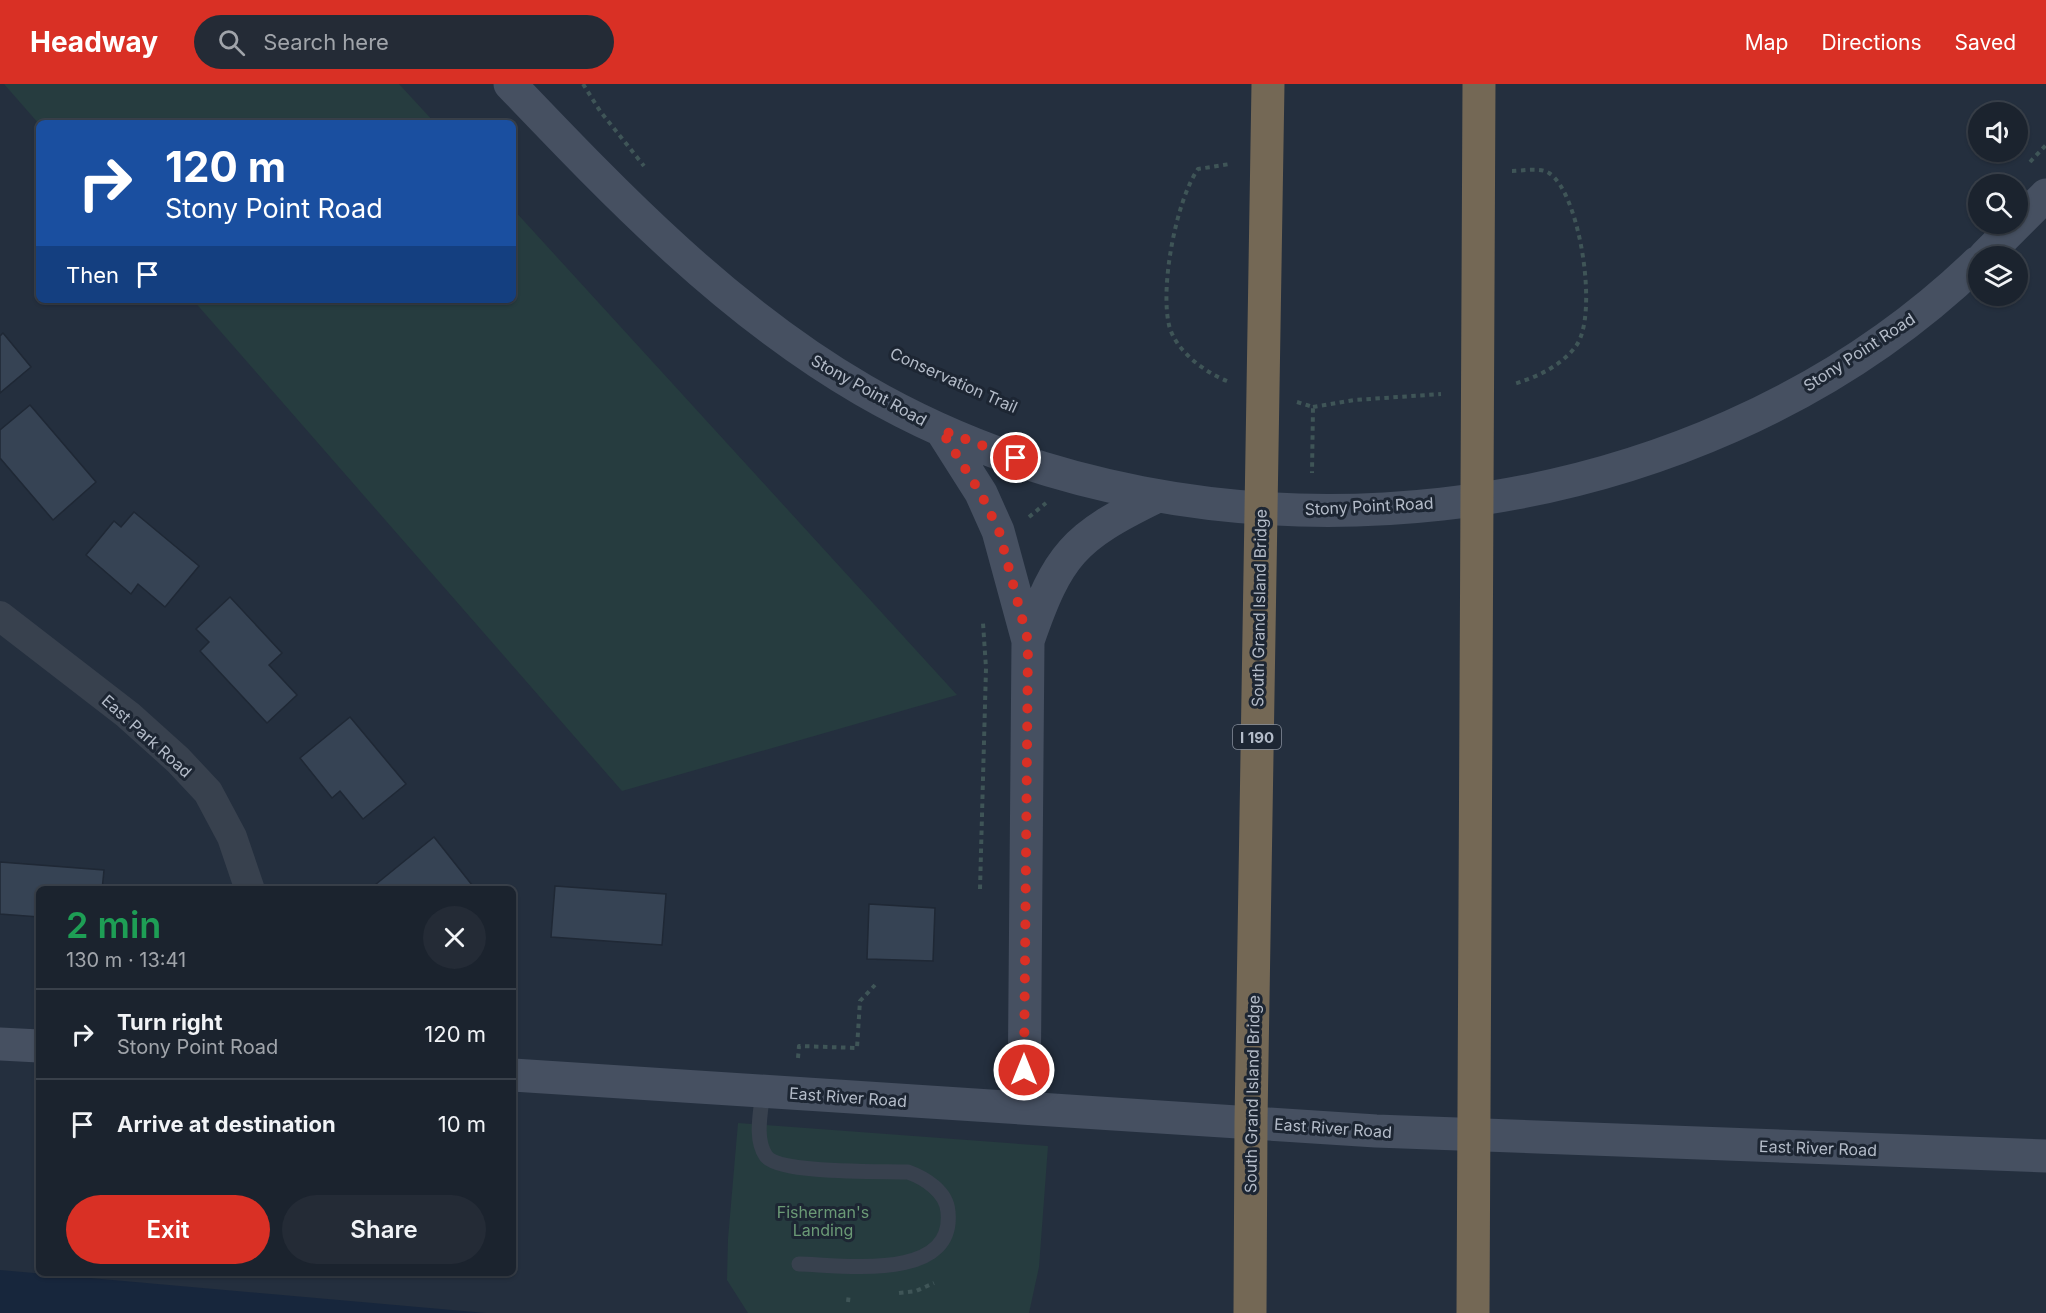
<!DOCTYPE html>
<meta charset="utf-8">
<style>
:root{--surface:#1b232e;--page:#242b36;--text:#f1f3f6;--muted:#a0a4aa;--line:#39404a;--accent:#d93025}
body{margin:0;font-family:Inter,sans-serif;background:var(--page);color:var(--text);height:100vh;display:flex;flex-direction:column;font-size:22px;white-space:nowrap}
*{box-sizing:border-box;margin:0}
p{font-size:20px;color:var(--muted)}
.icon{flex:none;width:33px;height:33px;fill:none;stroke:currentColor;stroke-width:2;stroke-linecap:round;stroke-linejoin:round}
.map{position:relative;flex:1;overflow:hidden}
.drawer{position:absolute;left:36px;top:802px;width:480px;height:390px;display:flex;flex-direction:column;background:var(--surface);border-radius:9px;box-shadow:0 2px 4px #0004,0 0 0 2px var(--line)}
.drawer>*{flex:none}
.hud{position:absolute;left:36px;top:36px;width:480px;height:183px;border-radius:9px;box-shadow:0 2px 4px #0004,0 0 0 2px var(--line);background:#1a4fa0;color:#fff;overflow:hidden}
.buttons{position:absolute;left:1968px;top:18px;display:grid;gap:12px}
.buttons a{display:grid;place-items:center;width:60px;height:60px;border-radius:50%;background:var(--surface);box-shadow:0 2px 4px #0004,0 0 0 2px var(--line);font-size:30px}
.pin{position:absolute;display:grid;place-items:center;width:51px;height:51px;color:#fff;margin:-26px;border:3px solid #fff;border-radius:50%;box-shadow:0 2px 6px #0007}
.me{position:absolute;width:66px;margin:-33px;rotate:0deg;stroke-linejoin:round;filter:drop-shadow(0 0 4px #0008)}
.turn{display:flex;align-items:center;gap:21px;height:126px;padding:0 30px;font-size:27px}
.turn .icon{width:78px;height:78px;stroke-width:2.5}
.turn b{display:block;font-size:42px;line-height:51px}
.then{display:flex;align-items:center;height:57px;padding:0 30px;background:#0003;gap:12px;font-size:22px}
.round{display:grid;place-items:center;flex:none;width:63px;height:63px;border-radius:32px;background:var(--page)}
.head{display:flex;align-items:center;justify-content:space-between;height:102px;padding:0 30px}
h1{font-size:36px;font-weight:600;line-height:45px;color:#1e9e55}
.primary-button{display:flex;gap:12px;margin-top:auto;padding:12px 30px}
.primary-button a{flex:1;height:69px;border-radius:36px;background:var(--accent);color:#fff;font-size:24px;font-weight:600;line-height:69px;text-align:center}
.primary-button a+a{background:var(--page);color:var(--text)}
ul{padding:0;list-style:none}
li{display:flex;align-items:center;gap:18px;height:90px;padding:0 30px;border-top:2px solid var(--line)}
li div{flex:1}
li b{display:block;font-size:22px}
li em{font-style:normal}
header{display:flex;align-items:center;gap:36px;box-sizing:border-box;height:84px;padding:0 30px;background:var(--accent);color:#fff}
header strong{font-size:28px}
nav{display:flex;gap:33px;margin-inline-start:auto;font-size:21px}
.search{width:420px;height:54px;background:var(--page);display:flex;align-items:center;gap:15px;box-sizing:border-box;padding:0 21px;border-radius:33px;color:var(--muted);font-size:22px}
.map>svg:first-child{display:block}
</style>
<header>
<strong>Headway</strong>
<div class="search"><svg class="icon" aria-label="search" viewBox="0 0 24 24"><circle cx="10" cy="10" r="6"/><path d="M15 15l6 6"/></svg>Search here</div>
<nav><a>Map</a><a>Directions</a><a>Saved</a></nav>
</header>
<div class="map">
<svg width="2046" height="1229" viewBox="0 0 2046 1229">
<rect width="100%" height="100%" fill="#242f3e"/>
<path fill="#263c3f" d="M 4,0 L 399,0 L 435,39 L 39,40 Z
M 513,125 L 957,611 L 622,707 L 193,216 L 513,216 Z
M 738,1039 L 1048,1062 L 1039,1183 L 1029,1229 L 748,1229 L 727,1196 L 728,1155 Z"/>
<path fill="#17263c" d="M 0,1186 L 486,1229 L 0,1229 Z"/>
<path fill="#364354" stroke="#1f2835" stroke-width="1.5" d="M 3,249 L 31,283 L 0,309 L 0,252 Z
M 30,321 L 96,398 L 53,436 L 0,374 L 0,346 Z
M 134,428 L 199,482 L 165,523 L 138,500 L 131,510 L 86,471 L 114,437 L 121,443 Z
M 230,513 L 282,569 L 269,581 L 297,611 L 267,639 L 200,567 L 209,558 L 196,545 Z
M 350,633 L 406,700 L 363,735 L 340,707 L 332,714 L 300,674 Z
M 434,753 L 476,806 L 370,806 L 370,805 Z
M 0,778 L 104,786 L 102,806 L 39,806 L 39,833 L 0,830 Z
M 555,802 L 666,810 L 662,861 L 551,853 Z
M 869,820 L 935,824 L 933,877 L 867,875 Z"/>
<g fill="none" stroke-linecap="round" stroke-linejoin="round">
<path stroke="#3f5557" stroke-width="4" stroke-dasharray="4.5 4.5" stroke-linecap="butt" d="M 583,0 L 600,27 L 644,82
M 2030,78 L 2046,61
M 1512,87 C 1523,87 1540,83 1549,89 C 1580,109 1599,231 1576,262 C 1561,282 1537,293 1514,300
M 1227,297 C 1204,288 1175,266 1169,241 C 1160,202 1176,117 1198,85 L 1230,80
M 1297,318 L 1313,323 L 1312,389
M 1313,323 L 1355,316 L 1441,310
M 1029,433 L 1046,419
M 980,805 L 986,584 L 983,539
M 798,974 L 799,962 L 857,964 L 860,917 L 875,901
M 899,1209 L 916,1207 L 934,1199
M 848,1218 L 849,1209"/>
<path stroke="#38414e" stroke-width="15" d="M 763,1007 C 761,1027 754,1055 766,1072 C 779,1090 883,1087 908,1088 C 925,1094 947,1108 948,1128 C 955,1198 842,1181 799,1180"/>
<path stroke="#38414e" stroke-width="30" d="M 0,532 L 128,631 L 178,676 L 208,708 L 232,753 L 250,806"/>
<path stroke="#465061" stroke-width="33" d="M 510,0 C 618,113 727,227 863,306 C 1206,505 1691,454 1978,178
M 1985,172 L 2046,111
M 941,346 L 981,409 L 998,447 L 1028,557 L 1024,1024
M 1028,557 C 1058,470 1074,453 1156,413
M 0,960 L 39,962
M 513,991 L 1376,1047 L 2046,1072"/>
<path stroke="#746855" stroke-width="33" d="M 1250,1229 L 1251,1037 L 1268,0
M 1473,1229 L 1479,0"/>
</g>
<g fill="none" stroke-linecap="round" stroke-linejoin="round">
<path stroke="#d93025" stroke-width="10" stroke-dasharray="0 18" d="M 1016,374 L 941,346 L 981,410 L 999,447 L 1028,557 L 1024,986"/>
</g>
<g text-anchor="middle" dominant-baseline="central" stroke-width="6" stroke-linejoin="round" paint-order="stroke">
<rect fill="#1d2633" stroke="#878f9c" stroke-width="1.5" x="1233" y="641" width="48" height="24" rx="4.5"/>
<g font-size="15" font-weight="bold" fill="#b4bcc9">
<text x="1257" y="653">I 190</text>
</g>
<g font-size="16" fill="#b4bcc9" stroke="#1d2633">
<text transform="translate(1859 268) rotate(-33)">Stony Point Road</text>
<text transform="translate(954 296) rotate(24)">Conservation Trail</text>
<text transform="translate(869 306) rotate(29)">Stony Point Road</text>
<text transform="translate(1369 422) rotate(-3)">Stony Point Road</text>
<text transform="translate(1259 524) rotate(-89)">South Grand Island Bridge</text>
<text transform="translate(147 652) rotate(42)">East Park Road</text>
<text transform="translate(1252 1010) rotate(-89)">South Grand Island Bridge</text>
<text transform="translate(848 1013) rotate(4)">East River Road</text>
<text transform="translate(1333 1044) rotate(4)">East River Road</text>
<text transform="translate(1818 1064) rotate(2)">East River Road</text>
</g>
<g font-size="16" fill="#6b9a76" stroke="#1d2633">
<text x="823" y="1128">Fisherman's<tspan x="823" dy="18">Landing</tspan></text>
</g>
</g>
</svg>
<div class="buttons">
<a><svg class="icon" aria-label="sound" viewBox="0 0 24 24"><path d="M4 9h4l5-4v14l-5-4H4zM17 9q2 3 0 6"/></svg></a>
<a><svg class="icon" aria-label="search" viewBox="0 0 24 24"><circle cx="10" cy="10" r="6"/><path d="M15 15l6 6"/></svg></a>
<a><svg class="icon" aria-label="layers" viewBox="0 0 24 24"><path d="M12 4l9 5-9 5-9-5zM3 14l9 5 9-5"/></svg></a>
</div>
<div class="pin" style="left:1016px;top:374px;background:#d93025"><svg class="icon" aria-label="arrive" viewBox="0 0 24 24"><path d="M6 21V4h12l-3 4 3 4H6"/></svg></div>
<svg class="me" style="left:1024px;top:986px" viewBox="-20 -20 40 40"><circle r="17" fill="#d93025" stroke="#fff" stroke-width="3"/><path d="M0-11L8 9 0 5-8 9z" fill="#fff"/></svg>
<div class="hud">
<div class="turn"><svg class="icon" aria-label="right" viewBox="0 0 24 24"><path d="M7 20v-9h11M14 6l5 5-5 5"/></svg><div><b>120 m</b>Stony Point Road</div></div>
<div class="then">Then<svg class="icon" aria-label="arrive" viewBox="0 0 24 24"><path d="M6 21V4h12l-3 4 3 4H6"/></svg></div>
</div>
<section class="drawer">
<div class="head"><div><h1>2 min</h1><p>130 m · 13:41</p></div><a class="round"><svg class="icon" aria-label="close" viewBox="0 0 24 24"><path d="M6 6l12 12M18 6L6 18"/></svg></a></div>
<ul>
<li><svg class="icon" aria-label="right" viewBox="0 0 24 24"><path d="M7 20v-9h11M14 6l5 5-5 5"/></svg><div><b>Turn right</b><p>Stony Point Road</p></div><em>120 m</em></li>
<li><svg class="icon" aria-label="arrive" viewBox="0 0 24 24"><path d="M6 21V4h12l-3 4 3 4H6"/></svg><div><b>Arrive at destination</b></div><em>10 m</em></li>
</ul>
<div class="primary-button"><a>Exit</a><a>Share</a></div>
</section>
</div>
